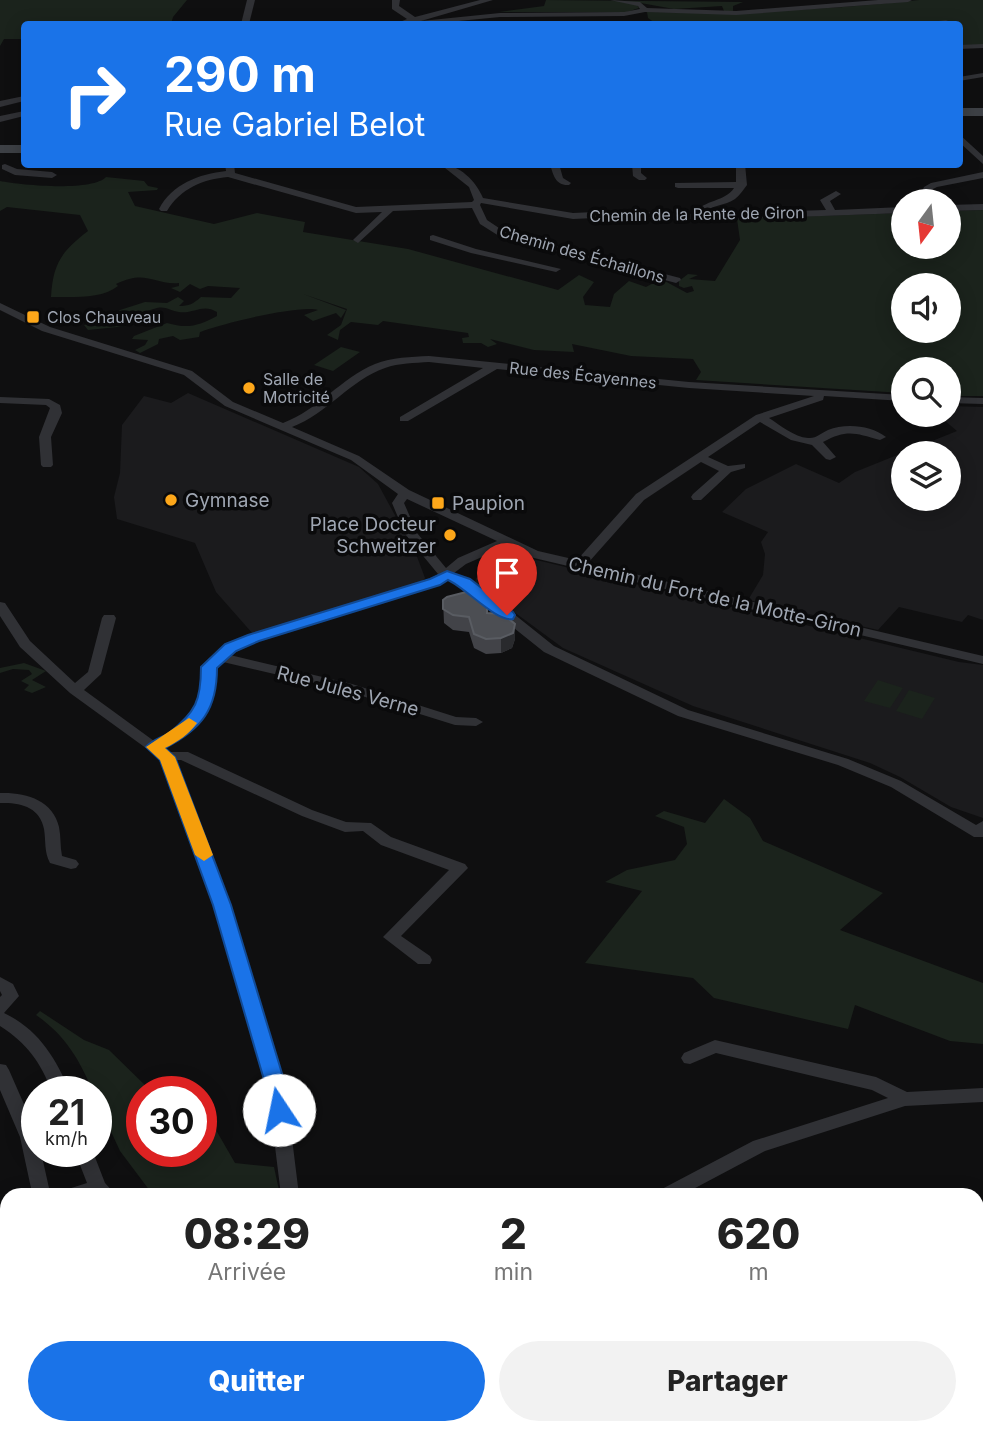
<!DOCTYPE html>
<html lang="fr">
<meta charset="utf-8">
<style>
:root{--surface:#fff;--page:#f2f2f2;--text:#222;--muted:#767676;--accent:#1a73e8}
body{margin:0;font-family:Inter,sans-serif;background:var(--page);color:var(--text);height:100vh;display:flex;flex-direction:column;font-size:26px;white-space:nowrap}
*{box-sizing:border-box;margin:0}
p{font-size:23px;color:var(--muted)}
.icon{flex:none;width:38px;height:38px;fill:none;stroke:currentColor;stroke-width:2;stroke-linecap:round;stroke-linejoin:round}
.map{position:relative;flex:1;overflow:hidden}
.drawer{position:absolute;left:0px;top:1188px;width:984px;height:247px;display:flex;flex-direction:column;background:var(--surface);border-radius:21px 21px 0 0;box-shadow:0 4px 18px #0003}
.drawer>*{flex:none}
.hud{position:absolute;left:21px;top:21px;width:942px;height:147px;border-radius:7px;box-shadow:0 4px 18px #0003;background:#1a73e8;color:#fff;overflow:hidden}
.needle{width:46px;rotate:195deg}
.controls{position:absolute;left:891px;top:189px;display:grid;gap:14px}
.controls a{display:grid;place-items:center;width:70px;height:70px;border-radius:50%;background:var(--surface);box-shadow:0 4px 18px #0003;font-size:35px}
.speed{position:absolute;left:21px;top:1076px;display:flex;gap:14px;font-size:35px;font-weight:700;text-align:center}
.speed>*{display:grid;place-content:center;width:91px;height:91px;border-radius:50%;background:var(--surface);box-shadow:0 4px 18px #0003;line-height:1}
.speed small{font-size:18px;font-weight:400}
.speed .limit{border:10px solid #d22;background:#fff;color:#111}
.pin{position:absolute;display:grid;place-items:center;width:60px;height:60px;color:#fff;margin:-72px -30px;border-radius:50% 50% 50% 0;rotate:-45deg;box-shadow:0 0 7px #0007}
.pin .icon{rotate:45deg}
.me{position:absolute;width:77px;margin:-38px;rotate:349deg;stroke-linejoin:round;filter:drop-shadow(0 0 5px #0008)}
.turn{display:flex;align-items:center;gap:24px;height:147px;padding:0 28px;font-size:32px}
.turn .icon{width:91px;height:91px;stroke-width:2.5}
.turn b{display:block;font-size:49px;line-height:60px}
.eta{display:flex;justify-content:space-evenly;align-items:center;height:119px;text-align:center}
.eta b{font-size:42px;font-weight:800;line-height:49px}
.button{display:flex;gap:14px;margin-top:auto;padding:14px 28px}
.button a{flex:1;height:80px;border-radius:42px;background:var(--accent);color:#fff;font-size:28px;font-weight:800;line-height:80px;text-align:center}
.button a+a{background:var(--page);color:var(--text)}
.map>svg:first-child{display:block}
</style>
<div class="map">
<svg width="983" height="1434" viewBox="0 0 983 1434">
<rect width="100%" height="100%" fill="#0f0f10"/>
<path fill="#1b1b1d" fill-rule="evenodd" d="M 188,393 L 359,467 L 378,484 L 416,554 L 425,578 L 421,583 L 253,634 L 216,592 L 195,543 L 117,519 L 114,497 L 120,473 L 122,425 L 144,396 L 171,403 Z
M 949,406 L 983,407 L 983,620 L 968,615 L 962,622 L 899,607 L 878,630 L 748,600 L 763,575 L 765,554 L 761,542 L 768,532 L 722,512 L 746,489 L 796,464 L 839,483 L 855,472 L 957,431 L 938,415 L 948,415 ZM 903,453 L 948,453 L 948,499 L 903,499 Z
M 524,557 L 959,662 L 983,665 L 983,818 L 951,807 L 900,777 L 870,763 L 693,706 L 563,648 L 475,583 L 476,578 Z"/>
<path fill="#1b231c" fill-rule="evenodd" d="M 0,0 L 187,0 L 173,17 L 171,24 L 24,24 L 24,39 L 4,39 L 0,46 Z
M 546,0 L 743,2 L 733,6 L 733,11 L 724,11 L 722,6 L 674,9 L 635,2 L 639,8 L 627,12 L 499,12 L 544,6 Z
M 919,0 L 983,0 L 983,45 L 959,47 L 959,24 L 642,24 L 655,23 L 648,18 L 647,12 C 738,14 828,10 919,0 Z
M 106,177 L 144,181 L 148,186 L 158,188 L 157,190 L 128,192 L 135,206 L 214,224 L 257,213 L 305,222 L 303,232 L 408,249 L 558,290 L 579,275 L 594,282 L 583,297 L 585,305 L 610,307 L 614,294 L 629,281 L 646,287 L 661,279 L 687,293 L 694,291 L 692,286 L 684,288 L 679,286 L 679,281 L 688,274 L 698,275 L 689,279 L 715,281 L 740,240 L 737,219 L 903,213 L 903,247 L 948,247 L 949,211 L 983,210 L 983,396 L 949,396 L 948,369 L 903,369 L 903,393 L 696,380 L 701,372 L 693,359 L 631,356 L 572,344 L 574,352 L 534,350 L 490,339 L 497,344 L 488,347 L 481,343 L 463,343 L 462,338 L 469,337 L 468,333 L 383,321 L 378,325 L 351,322 L 340,330 L 338,340 L 327,335 L 341,325 L 347,309 L 303,294 L 346,310 L 341,318 L 336,313 L 313,321 L 304,315 L 318,310 C 301,304 220,324 200,332 L 199,337 L 180,340 L 173,336 L 159,339 L 158,344 L 140,353 L 135,350 L 145,345 L 148,340 L 132,339 L 134,336 L 167,323 C 187,329 199,326 217,316 L 217,312 C 203,303 194,314 179,312 C 171,311 166,306 157,308 C 143,311 142,317 125,316 L 123,319 L 127,326 L 88,330 L 84,325 L 105,320 L 120,310 L 145,302 L 167,303 L 178,297 L 184,301 L 179,306 C 189,306 193,304 201,297 L 231,298 L 240,288 L 208,286 L 200,289 L 190,284 L 180,292 L 171,288 L 179,286 L 179,283 C 153,285 147,269 116,284 L 118,286 C 102,299 73,297 51,297 C 53,263 62,251 88,231 L 80,215 L 7,207 L 0,211 L 0,181 C 20,185 92,192 106,177 ZM 903,285 L 948,285 L 948,331 L 903,331 Z
M 341,347 L 360,352 L 333,371 L 314,365 Z
M 24,663 L 46,671 L 32,680 L 46,687 L 32,693 L 24,690 L 29,685 L 21,681 L 32,674 L 29,670 L 13,669 L 0,673 L 0,668 Z
M 878,680 L 903,688 L 890,708 L 864,701 Z
M 909,690 L 935,698 L 922,719 L 896,711 Z
M 724,799 L 750,818 L 763,841 L 883,893 L 840,930 L 983,983 L 983,1044 L 950,1041 L 855,1005 L 848,1029 L 714,998 L 693,978 L 585,963 L 642,891 L 605,882 L 627,870 L 675,860 L 687,844 L 684,827 L 655,816 L 664,811 L 705,823 Z
M 40,1011 L 84,1040 L 109,1050 L 152,1092 L 142,1092 L 142,1152 L 201,1152 L 201,1104 L 235,1163 L 274,1167 L 280,1195 L 153,1195 L 120,1151 L 96,1099 L 96,1092 L 93,1092 C 80,1060 65,1035 36,1015 Z
M 983,1321 L 983,1399 L 977,1400 L 977,1325 Z
M 137,1428 L 287,1428 L 297,1434 L 138,1434 Z
M 443,1428 L 524,1428 L 540,1434 L 439,1434 Z
M 625,1428 L 726,1428 L 718,1434 L 645,1434 Z"/>
<g fill="none" stroke-linecap="round" stroke-linejoin="round">
<path fill="#303135" fill-rule="evenodd" d="M 247,0 L 255,0 L 249,24 L 241,24 Z
M 392,0 L 400,0 L 399,6 L 415,17 L 480,0 L 493,0 L 421,21 L 500,13 L 624,12 L 640,9 L 638,6 L 610,0 L 640,2 L 647,8 L 736,11 L 878,0 L 912,0 L 908,2 L 736,15 L 645,12 L 624,16 L 500,17 L 428,24 L 395,24 L 407,19 L 392,9 Z
M 946,20 L 950,22 L 949,24 L 916,24 Z
M 983,44 L 983,48 L 959,49 L 959,45 Z
M 983,73 L 983,77 L 959,81 L 959,77 Z
M 24,96 L 24,101 L 0,107 L 0,101 Z
M 24,111 L 24,116 L 0,122 L 0,116 Z
M 959,134 L 983,156 L 983,164 L 959,142 Z
M 5,164 L 17,169 L 52,172 L 57,175 L 52,178 L 15,175 L 2,169 L 2,165 Z
M 225,164 L 234,164 L 235,173 L 356,207 L 472,202 L 474,200 L 469,187 L 440,164 C 459,164 476,181 483,198 L 573,213 L 616,211 L 693,214 C 705,199 725,202 734,188 L 678,188 L 675,187 L 675,183 L 736,182 L 736,164 L 745,164 L 747,185 C 744,189 740,195 735,199 C 725,206 712,204 703,214 L 826,210 L 820,200 L 836,191 L 841,194 L 830,201 L 835,210 L 903,207 L 903,213 L 712,220 L 616,217 L 573,219 L 481,203 L 480,205 L 487,220 L 505,232 L 680,278 L 681,280 L 676,283 L 499,236 L 480,224 L 472,208 L 393,211 L 358,243 L 353,240 L 355,238 L 382,212 L 356,213 L 228,177 C 203,179 180,189 167,211 L 161,211 L 159,209 C 172,184 199,174 226,171 Z
M 550,164 L 559,164 L 563,178 L 571,183 L 569,185 C 556,186 553,175 550,164 Z
M 632,164 L 641,164 L 641,173 L 647,178 L 645,180 L 639,180 L 633,176 Z
M 983,172 L 983,178 L 937,187 L 931,190 L 928,201 L 918,201 L 924,187 L 931,183 Z
M 983,204 L 983,210 L 948,211 L 948,205 Z
M 433,235 L 476,249 L 561,269 L 556,272 L 471,253 L 430,240 L 430,236 Z
M 0,303 L 50,327 L 192,371 L 233,402 L 283,423 C 318,410 341,378 375,364 C 392,357 411,357 429,356 L 689,382 L 903,395 L 903,401 L 824,396 L 823,400 L 769,418 C 780,425 794,437 808,438 C 816,439 821,433 828,430 C 845,423 871,425 886,437 L 880,440 C 855,433 847,429 823,442 L 836,457 L 830,460 L 826,459 L 812,445 L 791,440 L 760,422 L 708,457 L 728,466 L 745,464 L 745,468 L 731,472 L 701,500 L 693,500 L 691,497 L 693,494 L 719,471 L 701,462 L 644,500 L 588,563 L 983,656 L 983,664 L 534,558 L 507,546 L 466,564 L 454,573 L 470,579 L 554,646 L 688,710 L 848,759 L 901,781 L 976,825 L 983,821 L 983,837 L 974,837 L 891,787 L 838,765 L 678,716 L 544,652 L 460,585 L 447,579 L 440,585 L 258,641 L 230,655 L 352,684 L 456,717 L 476,718 L 483,722 L 476,726 L 455,725 L 343,690 L 223,662 L 216,668 C 215,710 200,728 164,748 L 170,752 L 188,752 L 312,810 L 346,822 L 371,823 L 391,837 L 465,864 L 468,868 L 401,936 L 430,956 L 432,960 L 430,964 L 418,964 L 383,937 L 449,870 L 381,845 L 363,831 L 345,832 L 302,816 L 181,760 L 175,760 L 230,905 L 286,1090 L 299,1195 L 281,1195 L 268,1090 L 214,905 L 161,759 L 70,693 L 20,647 L 0,616 L 0,602 L 5,603 L 30,641 L 75,683 L 88,672 L 102,618 L 104,615 L 114,615 L 116,618 L 101,674 L 84,690 L 154,741 C 189,722 201,707 202,667 L 225,645 L 248,635 L 430,579 L 438,574 L 405,534 L 392,503 L 398,494 L 351,460 L 225,406 L 184,375 L 42,331 L 0,310 ZM 429,362 L 483,368 L 400,417 L 400,421 L 408,421 L 497,369 L 689,388 L 814,396 L 756,415 L 636,494 L 577,560 L 538,551 L 409,490 L 359,456 L 292,427 C 327,414 350,380 385,368 C 399,363 415,363 429,362 ZM 407,499 L 497,541 L 458,558 L 446,568 L 417,533 L 404,503 Z
M 0,397 L 49,399 L 60,405 L 62,413 L 51,437 L 53,465 L 51,467 L 43,467 L 41,465 L 39,437 L 50,408 L 46,405 L 0,403 Z
M 948,397 L 983,398 L 983,404 L 948,403 Z
M 0,793 C 25,792 53,800 59,827 C 61,837 60,846 62,856 L 76,860 L 79,864 L 76,868 L 71,869 L 50,863 C 44,852 46,841 44,829 C 40,807 20,802 0,803 Z
M 0,977 L 13,984 L 19,996 L 4,1013 C 38,1029 56,1058 70,1092 L 52,1092 C 41,1063 27,1043 0,1026 L 0,997 L 2,995 L 0,991 Z
M 715,1040 L 876,1077 L 907,1092 L 983,1088 L 983,1102 L 905,1106 L 765,1151 L 682,1195 L 657,1195 L 660,1190 L 753,1141 L 888,1098 L 872,1090 L 716,1053 L 690,1064 L 684,1063 L 681,1058 L 684,1053 Z
M 0,1064 L 6,1065 L 9,1070 L 37,1134 L 37,1152 L 41,1152 L 49,1188 L 46,1193 L 40,1195 L 34,1193 L 31,1188 L 20,1137 L 0,1090 Z
M 75,1152 L 93,1152 L 105,1183 L 116,1195 L 62,1195 L 65,1190 L 87,1183 Z
M 7,1210 L 7,1226 L 0,1229 L 0,1213 Z
M 983,1251 L 983,1267 L 976,1269 L 976,1253 Z
M 561,1428 L 595,1428 L 598,1434 L 564,1434 Z"/>
<path fill="#3d4045" fill-rule="evenodd" d="M 959,108 L 983,108 L 983,116 L 959,116 Z
M 0,145 L 24,145 L 24,153 L 0,153 Z"/>
</g>
<path fill="#424348" d="M 443,600 L 487,613 L 515,639 L 512,648 L 501,653 L 486,654 L 474,648 L 469,632 L 453,630 L 444,623 Z"/>
<path fill="#292a2d" d="M 515,624 L 515,639 L 512,648 L 501,653 L 501,638 Z"/>
<path fill="#4c4e53" stroke="#595c62" stroke-width="2" d="M 466,592 L 480,595 L 487,602 L 487,613 L 503,614 L 515,624 L 513,633 L 501,638 L 486,639 L 474,634 L 469,617 L 453,615 L 443,609 L 443,600 L 447,597 Z"/>
<path fill="#1a73e8" stroke="#114b97" stroke-width="2" d="M 447,571 L 470,579 L 513,612 L 515,615 L 513,619 C 496,622 466,588 448,580 L 440,585 L 259,641 L 236,651 L 217,668 C 217,709 202,729 165,748 L 175,757 L 231,905 L 287,1090 L 289,1110 L 286,1115 L 279,1117 L 272,1115 L 267,1090 L 213,905 L 160,760 L 146,747 C 152,740 161,738 169,733 C 196,712 201,700 201,667 L 225,644 L 248,635 L 430,579 Z"/>
<path fill="#f59e0b" d="M 189,718 L 197,723 C 189,734 178,742 165,748 L 175,757 L 213,855 L 204,861 L 195,855 L 160,760 L 146,747 Z"/>
<g fill="#fda71a" stroke="#0a0a0b" stroke-width="2.5">
<rect x="26" y="310" width="14" height="14" rx="3.5"/>
<circle cx="249" cy="388" r="7"/>
<circle cx="171" cy="500" r="7"/>
<rect x="431" y="496" width="14" height="14" rx="3.5"/>
<circle cx="450" cy="535" r="7"/>
</g>
<g text-anchor="middle" dominant-baseline="central" stroke-width="7" stroke-linejoin="round" paint-order="stroke">
<g font-size="16" fill="#9fa6b2" stroke="#0a0a0b">
<text transform="translate(697 214) rotate(-1)">Chemin de la Rente de Giron</text>
<text transform="translate(582 254) rotate(16)">Chemin des Échaillons</text>
<text transform="translate(583 375) rotate(6)">Rue des Écayennes</text>
</g>
<g font-size="16" fill="#9fa6b2" stroke="#0a0a0b" text-anchor="start">
<text x="47" y="317">Clos Chauveau</text>
<text x="263" y="379">Salle de<tspan x="263" dy="18">Motricité</tspan></text>
</g>
<g font-size="19" fill="#9fa6b2" stroke="#0a0a0b" text-anchor="start">
<text x="185" y="500">Gymnase</text>
<text x="452" y="503">Paupion</text>
<text x="436" y="524" text-anchor="end">Place Docteur<tspan x="436" dy="22">Schweitzer</tspan></text>
</g>
<g font-size="19" fill="#9fa6b2" stroke="#0a0a0b">
<text transform="translate(715 597) rotate(13)">Chemin du Fort de la Motte-Giron</text>
<text transform="translate(348 691) rotate(15)">Rue Jules Verne</text>
</g>
</g>
</svg>
<div class="controls">
<a><svg class="needle" viewBox="-14 -14 28 28"><path d="M0-13l5 13h-10z" fill="#e53935"/><path d="M0 13l5-13h-10z" fill="#767676"/></svg></a>
<a><svg class="icon" aria-label="sound" viewBox="0 0 24 24"><path d="M4 9h4l5-4v14l-5-4H4zM17 9q2 3 0 6"/></svg></a>
<a><svg class="icon" aria-label="search" viewBox="0 0 24 24"><circle cx="10" cy="10" r="6"/><path d="M15 15l6 6"/></svg></a>
<a><svg class="icon" aria-label="layers" viewBox="0 0 24 24"><path d="M12 4l9 5-9 5-9-5zM3 14l9 5 9-5"/></svg></a>
</div>
<div class="speed"><div>21<small>km/h</small></div><div class="limit">30</div></div>
<div class="pin" style="left:507px;top:615px;background:#d93025"><svg class="icon" aria-label="arrive" viewBox="0 0 24 24"><path d="M6 21V4h12l-3 4 3 4H6"/></svg></div>
<svg class="me" style="left:279px;top:1110px" viewBox="-20 -20 40 40"><circle r="19" fill="#fff"/><path d="M0-13L10 11 0 6-10 11z" fill="#1a73e8"/></svg>
<div class="hud">
<div class="turn"><svg class="icon" aria-label="right" viewBox="0 0 24 24"><path d="M7 20v-9h11M14 6l5 5-5 5"/></svg><div><b>290 m</b>Rue Gabriel Belot</div></div>
</div>
<section class="drawer">
<div class="eta">
<div><b>08:29</b><p>Arrivée</p></div>
<div><b>2</b><p>min</p></div>
<div><b>620</b><p>m</p></div>
</div>
<div class="button"><a>Quitter</a><a>Partager</a></div>
</section>
</div>
